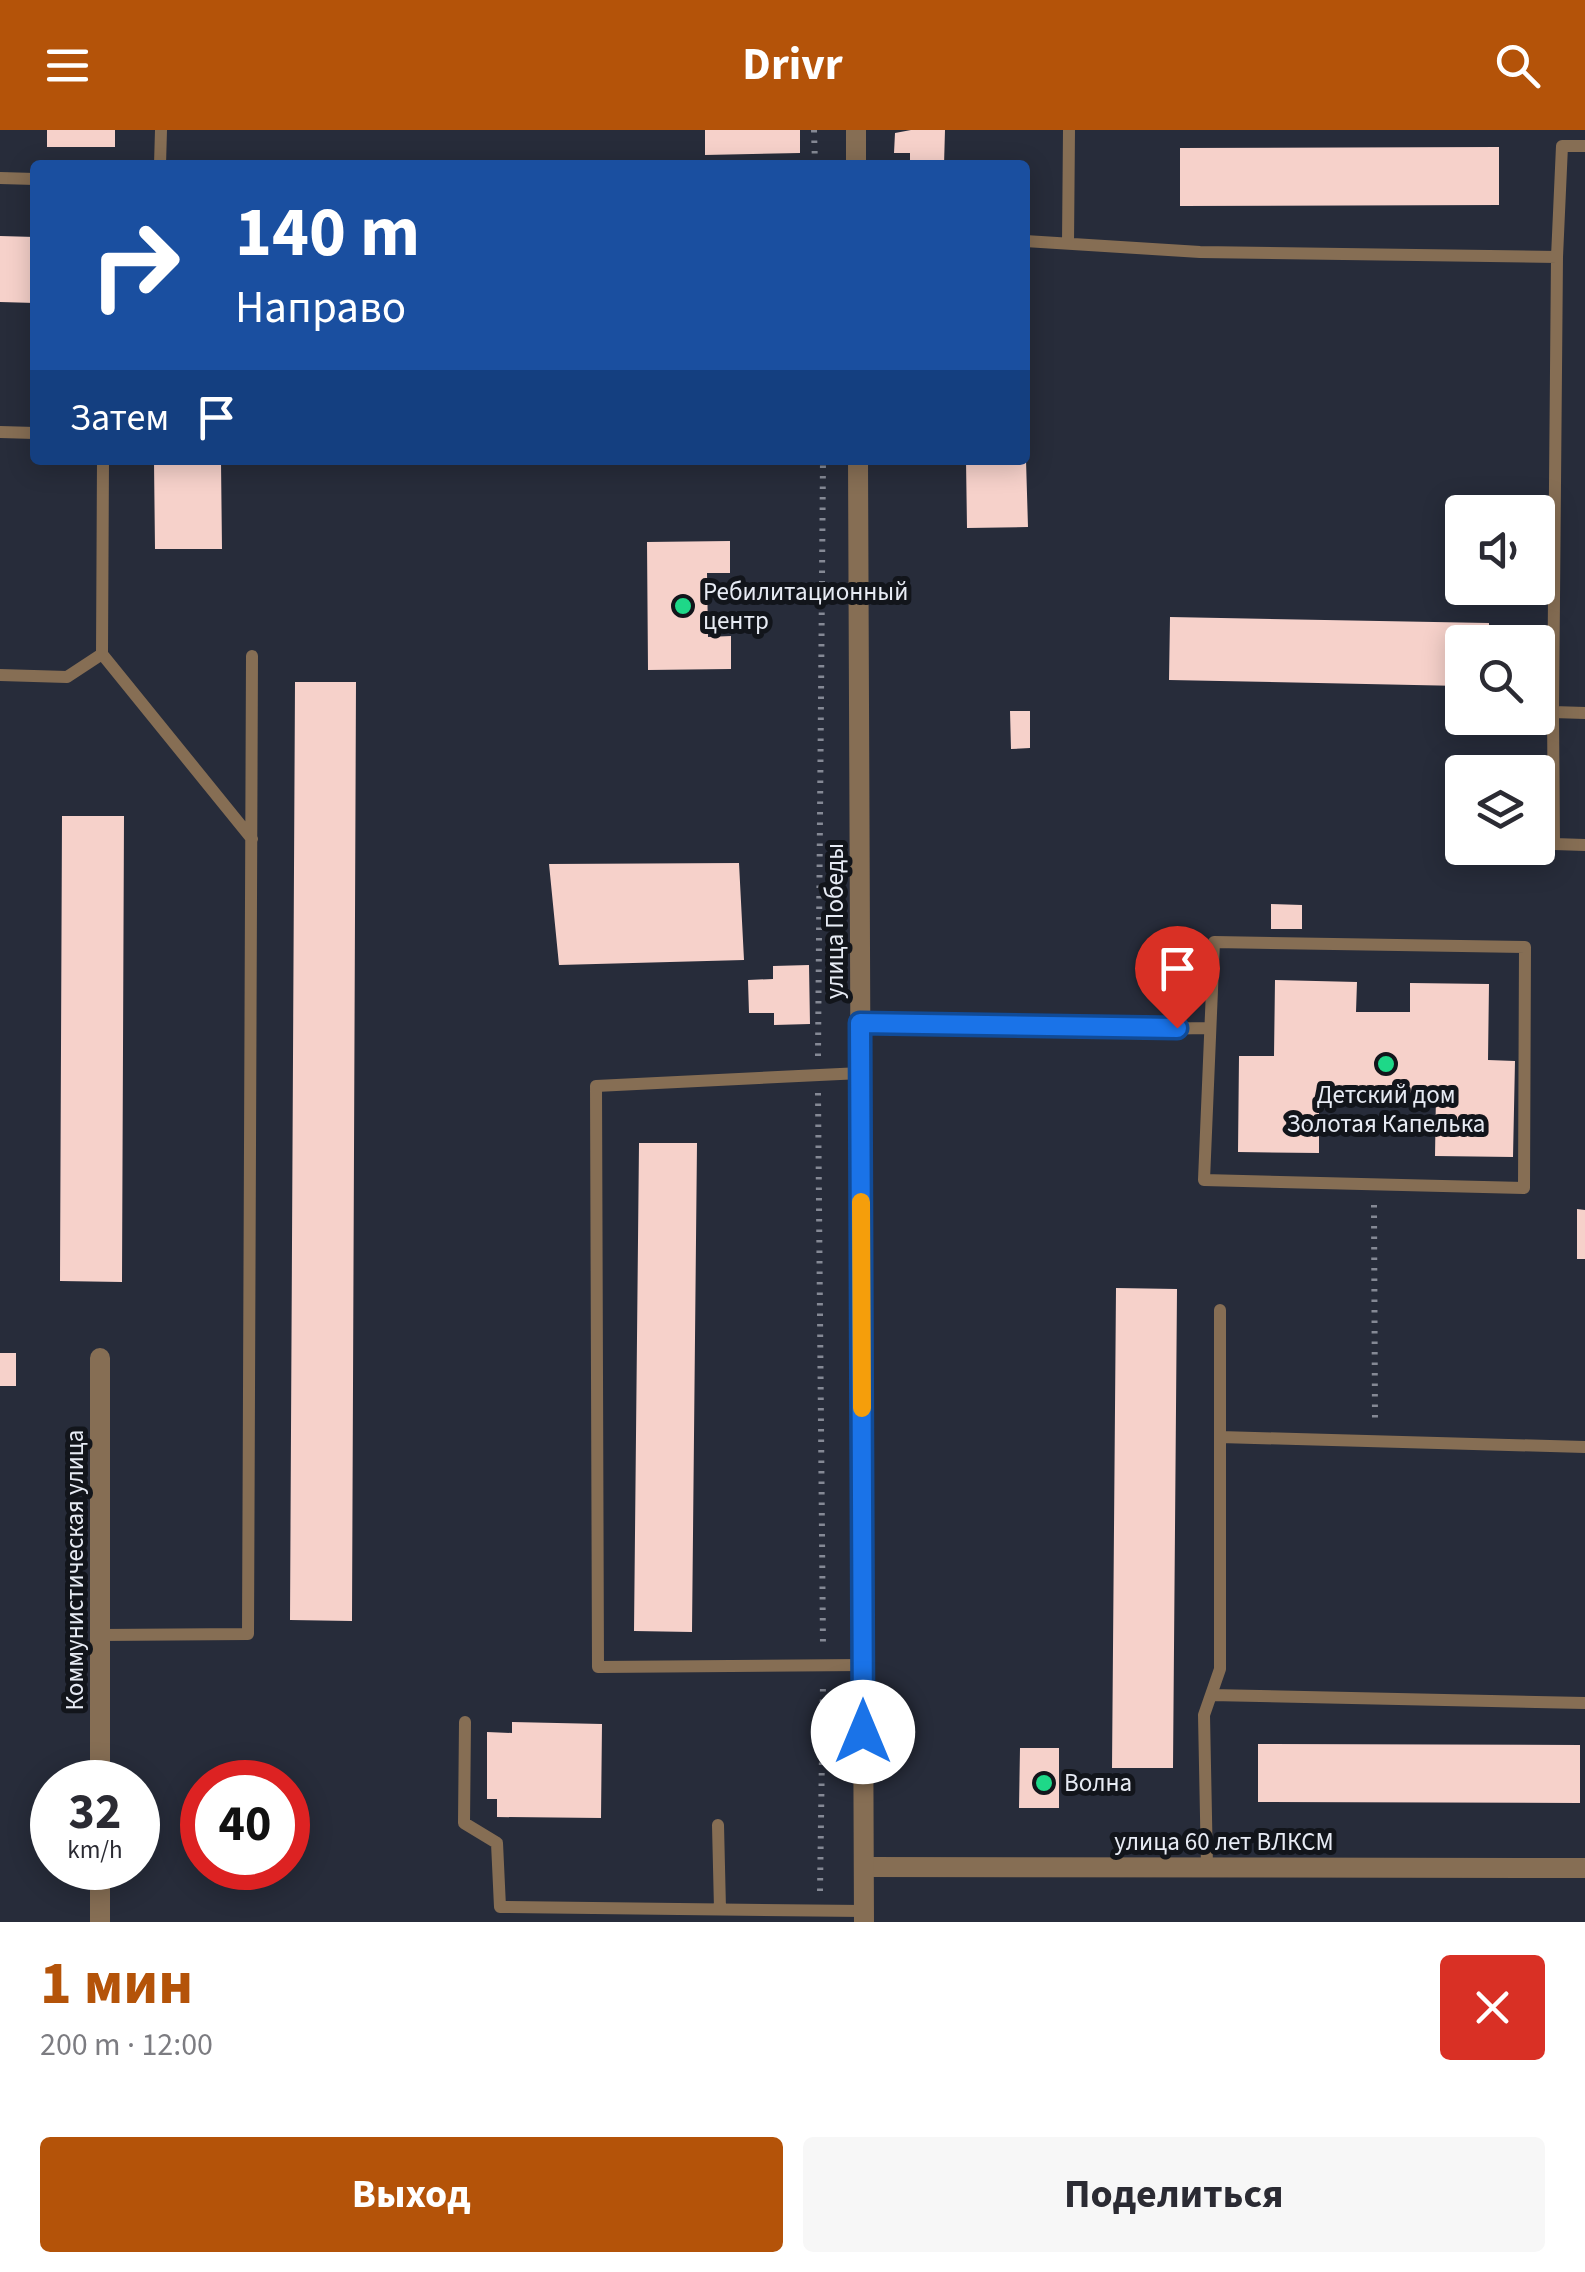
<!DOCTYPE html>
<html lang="ru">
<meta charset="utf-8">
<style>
:root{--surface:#fff;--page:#f7f7f7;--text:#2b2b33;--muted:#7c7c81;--accent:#b45309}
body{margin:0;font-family:"Source Sans 3",sans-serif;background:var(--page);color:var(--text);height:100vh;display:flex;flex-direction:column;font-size:38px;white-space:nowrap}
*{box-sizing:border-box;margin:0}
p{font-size:32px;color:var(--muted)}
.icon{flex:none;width:55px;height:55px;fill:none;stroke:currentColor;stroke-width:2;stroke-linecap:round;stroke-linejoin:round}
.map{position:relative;height:1792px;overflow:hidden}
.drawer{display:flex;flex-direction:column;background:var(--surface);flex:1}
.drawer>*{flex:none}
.guide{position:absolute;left:30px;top:30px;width:1000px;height:305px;border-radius:10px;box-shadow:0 5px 25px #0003;background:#1a4fa0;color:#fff;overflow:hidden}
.tools{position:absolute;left:1445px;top:365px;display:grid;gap:20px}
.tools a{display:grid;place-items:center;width:110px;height:110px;border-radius:10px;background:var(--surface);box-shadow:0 5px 25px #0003;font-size:50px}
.speed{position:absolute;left:30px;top:1630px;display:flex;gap:20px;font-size:50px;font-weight:700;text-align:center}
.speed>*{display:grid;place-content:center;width:130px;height:130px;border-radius:50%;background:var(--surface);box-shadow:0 5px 25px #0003;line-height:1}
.speed small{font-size:25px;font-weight:400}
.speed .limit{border:15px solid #d22;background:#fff;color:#111}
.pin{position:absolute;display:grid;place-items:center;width:85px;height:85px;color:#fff;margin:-102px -42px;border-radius:50% 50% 50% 0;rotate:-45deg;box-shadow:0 0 10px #0007}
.pin .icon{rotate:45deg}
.me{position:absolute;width:110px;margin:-55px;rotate:0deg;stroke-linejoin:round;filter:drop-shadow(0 0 8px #0008)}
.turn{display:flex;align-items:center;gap:35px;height:210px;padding:0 40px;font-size:45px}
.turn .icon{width:130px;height:130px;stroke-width:2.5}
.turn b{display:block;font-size:70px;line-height:85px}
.then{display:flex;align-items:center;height:95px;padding:0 40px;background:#0003;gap:20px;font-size:38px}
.round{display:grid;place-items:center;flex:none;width:105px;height:105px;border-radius:10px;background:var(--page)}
.head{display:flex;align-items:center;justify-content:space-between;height:170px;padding:0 40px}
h1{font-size:60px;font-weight:700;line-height:75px;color:var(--accent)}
.cta{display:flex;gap:20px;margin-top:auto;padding:20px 40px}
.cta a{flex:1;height:115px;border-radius:10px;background:var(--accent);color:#fff;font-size:40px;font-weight:700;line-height:115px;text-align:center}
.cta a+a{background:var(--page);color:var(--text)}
header{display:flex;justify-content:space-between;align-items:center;height:130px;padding:0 40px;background:var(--accent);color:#fff;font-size:45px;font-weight:700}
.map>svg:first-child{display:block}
</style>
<header><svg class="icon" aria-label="menu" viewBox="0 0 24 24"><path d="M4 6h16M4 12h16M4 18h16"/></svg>Drivr<svg class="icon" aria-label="search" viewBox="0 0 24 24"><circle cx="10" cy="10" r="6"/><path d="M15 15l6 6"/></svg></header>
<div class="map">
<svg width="1585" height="1792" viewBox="0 0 1585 1792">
<rect width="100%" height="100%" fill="#272c3a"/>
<path fill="#f6d1ca" d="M 47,0 L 115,0 L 115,17 L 47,17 Z
M 705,0 L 800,0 L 800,23 L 705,25 Z
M 911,0 L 945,0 L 944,35 L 910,35 L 910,23 L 894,23 L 895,3 Z
M 1499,17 L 1499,75 L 1180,76 L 1180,18 Z
M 0,106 L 35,107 L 35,173 L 0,172 Z
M 966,330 L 1026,330 L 1028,397 L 967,398 Z
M 154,332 L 221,332 L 222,419 L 155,419 Z
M 730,411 L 730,443 L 707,443 L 708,507 L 731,506 L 731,539 L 648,540 L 647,412 Z
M 1170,487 L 1489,493 L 1489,512 L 1462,512 L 1462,556 L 1169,550 Z
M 295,552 L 356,552 L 352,1491 L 290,1490 Z
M 1010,581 L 1030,581 L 1030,618 L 1011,619 Z
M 62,686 L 124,686 L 122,1152 L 60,1151 Z
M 739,733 L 744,830 L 559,835 L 549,734 Z
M 1271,774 L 1302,775 L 1302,799 L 1271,799 Z
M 809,835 L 810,894 L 774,895 L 774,883 L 749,883 L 748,850 L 773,849 L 773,836 Z
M 1275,850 L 1357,852 L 1356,882 L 1410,882 L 1410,853 L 1489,854 L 1488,930 L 1515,931 L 1513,1027 L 1435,1026 L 1436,963 L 1319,961 L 1319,1023 L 1238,1022 L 1239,926 L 1274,926 Z
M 639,1013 L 697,1013 L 692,1502 L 634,1501 Z
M 1577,1079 L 1585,1080 L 1585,1129 L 1577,1129 Z
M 1116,1158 L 1177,1159 L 1173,1638 L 1112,1638 Z
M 0,1223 L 16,1223 L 16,1256 L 0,1256 Z
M 512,1592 L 602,1594 L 601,1688 L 497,1687 L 497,1669 L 487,1669 L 487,1602 L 512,1603 Z
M 1258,1614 L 1580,1615 L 1580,1673 L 1258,1672 Z
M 1020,1618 L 1059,1618 L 1059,1678 L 1019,1678 Z"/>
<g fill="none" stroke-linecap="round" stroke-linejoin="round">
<path stroke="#858995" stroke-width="6" stroke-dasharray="2.5 8" stroke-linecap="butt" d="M 814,0 L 815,35
M 818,926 L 823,330
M 818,963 L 823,1516
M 1374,1075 L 1375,1293
M 820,1761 L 823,1553"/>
<path stroke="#866e54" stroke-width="12" d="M 160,35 L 161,0
M 0,48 L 35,49
M 1025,111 L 1200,122 L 1557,127 L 1562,16 L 1585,16
M 1068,113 L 1069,0
M 0,302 L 35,303
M 103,330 L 102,524 L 252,709
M 0,545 L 67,547 L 102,524
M 1553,582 L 1557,127
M 1585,583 L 1553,582 L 1554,714 L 1585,715
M 1214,812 L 1525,817 L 1524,1058 L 1204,1050 Z
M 860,893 L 1085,900 L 1208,898
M 861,943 L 596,956 L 598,1537 L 863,1535
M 1220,1307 L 1585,1317
M 100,1505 L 248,1504 L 252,526
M 1211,1565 L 1585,1573
M 465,1592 L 464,1693 L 497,1713 L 500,1777 L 864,1781
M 718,1695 L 720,1779
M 1207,1737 L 1204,1585 L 1220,1539 L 1220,1180"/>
<path stroke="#866e54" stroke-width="20" d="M 100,1228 L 100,1652
M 864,1737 L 1585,1738
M 100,1738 L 100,1792"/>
<path stroke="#866e54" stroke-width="20" d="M 856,0 L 856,35
M 858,330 L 864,1792"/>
</g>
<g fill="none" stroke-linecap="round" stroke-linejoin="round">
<defs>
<path id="route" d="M 863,1602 L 860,893 L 1177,898"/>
</defs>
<use href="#route" stroke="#114b97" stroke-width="25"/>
<use href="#route" stroke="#1a73e8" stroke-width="18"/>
<path stroke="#f59e0b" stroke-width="18" d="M 861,1072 L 862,1278"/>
</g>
<g fill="#1ed888" stroke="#12151b" stroke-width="4">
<circle cx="683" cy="476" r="10"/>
<circle cx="1386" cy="934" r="10"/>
<circle cx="1044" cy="1653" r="10"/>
</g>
<g text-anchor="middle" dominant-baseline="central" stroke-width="10" stroke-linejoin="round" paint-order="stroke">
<g font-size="25" fill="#e7ebf4" stroke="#12151b" text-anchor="start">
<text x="703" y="462">Ребилитационный<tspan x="703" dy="29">центр</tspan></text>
<text x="1386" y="965" text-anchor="middle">Детский дом<tspan x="1386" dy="29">Золотая Капелька</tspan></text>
<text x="1064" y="1653">Волна</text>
</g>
<g font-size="25" fill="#e7ebf4" stroke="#12151b">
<text transform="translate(835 791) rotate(-90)">улица Победы</text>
<text transform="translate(75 1440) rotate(-90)">Коммунистическая улица</text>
<text x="1224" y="1712">улица 60 лет ВЛКСМ</text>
</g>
</g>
</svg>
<div class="tools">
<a><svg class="icon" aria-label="sound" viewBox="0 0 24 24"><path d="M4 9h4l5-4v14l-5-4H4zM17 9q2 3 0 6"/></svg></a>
<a><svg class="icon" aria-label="search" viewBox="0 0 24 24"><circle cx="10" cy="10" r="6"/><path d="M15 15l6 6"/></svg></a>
<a><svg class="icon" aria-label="layers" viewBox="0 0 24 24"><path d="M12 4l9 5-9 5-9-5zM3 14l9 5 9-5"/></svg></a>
</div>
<div class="speed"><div>32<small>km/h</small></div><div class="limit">40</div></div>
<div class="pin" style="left:1177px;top:898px;background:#d93025"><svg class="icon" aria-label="arrive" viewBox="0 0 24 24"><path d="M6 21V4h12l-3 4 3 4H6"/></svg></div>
<svg class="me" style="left:863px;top:1602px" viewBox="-20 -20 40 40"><circle r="19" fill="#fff"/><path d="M0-13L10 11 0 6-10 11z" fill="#1a73e8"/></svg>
<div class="guide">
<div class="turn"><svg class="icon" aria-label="right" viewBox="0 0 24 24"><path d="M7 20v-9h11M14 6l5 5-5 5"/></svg><div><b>140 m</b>Направо</div></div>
<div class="then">Затем<svg class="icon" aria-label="arrive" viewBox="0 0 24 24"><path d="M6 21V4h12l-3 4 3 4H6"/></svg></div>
</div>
</div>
<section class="drawer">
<div class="head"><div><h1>1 мин</h1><p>200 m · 12:00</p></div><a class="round" style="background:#d93025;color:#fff"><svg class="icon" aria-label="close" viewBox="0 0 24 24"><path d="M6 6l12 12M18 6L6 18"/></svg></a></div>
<div class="cta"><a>Выход</a><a>Поделиться</a></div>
</section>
